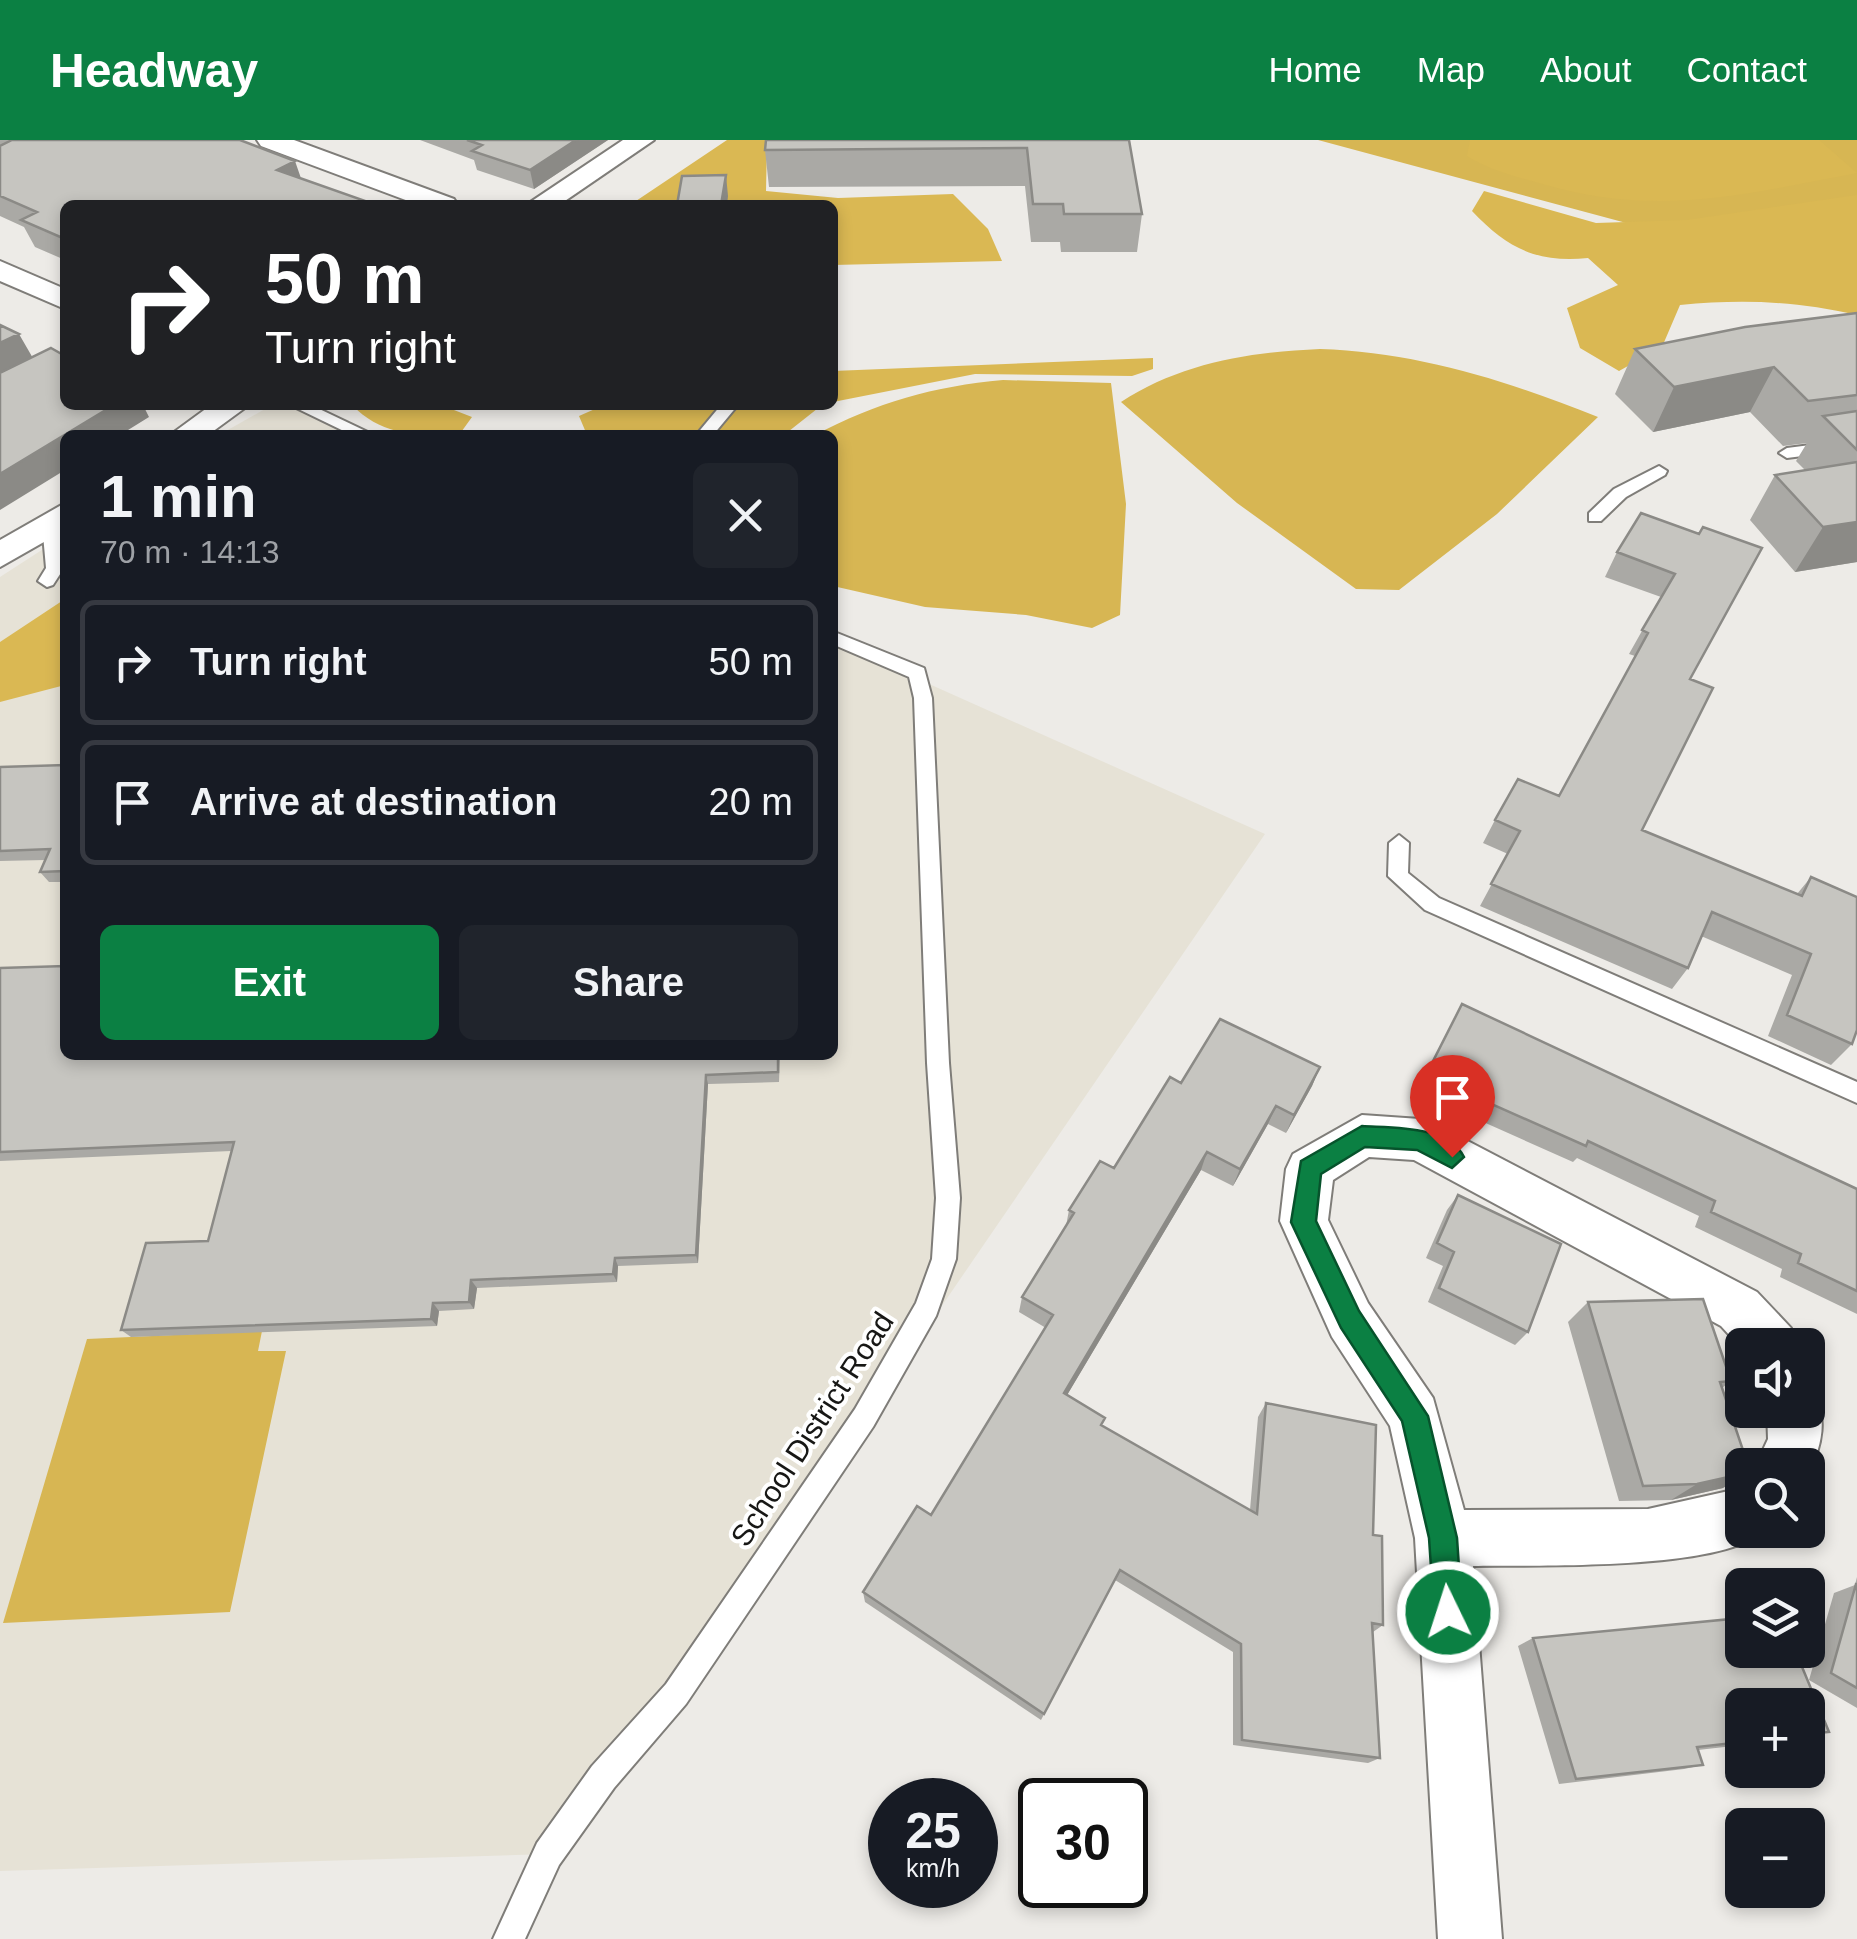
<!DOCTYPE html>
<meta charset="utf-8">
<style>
:root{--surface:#171b24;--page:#20242c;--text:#f1f3f6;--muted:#9ea1a6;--line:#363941;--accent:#0b8043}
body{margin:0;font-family:Helvetica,sans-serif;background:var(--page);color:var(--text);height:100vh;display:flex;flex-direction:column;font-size:38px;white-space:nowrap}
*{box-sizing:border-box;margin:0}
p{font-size:32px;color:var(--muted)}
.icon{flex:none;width:55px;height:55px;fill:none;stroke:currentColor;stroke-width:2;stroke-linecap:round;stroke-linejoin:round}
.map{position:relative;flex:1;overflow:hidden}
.sheet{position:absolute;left:60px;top:290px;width:778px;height:630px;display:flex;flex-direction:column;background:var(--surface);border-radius:15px;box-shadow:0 5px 15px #0003}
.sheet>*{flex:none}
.hud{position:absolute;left:60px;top:60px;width:778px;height:210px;border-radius:15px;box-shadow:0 5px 15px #0003;background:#202124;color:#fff;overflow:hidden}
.controls{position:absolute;left:1725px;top:1188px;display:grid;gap:20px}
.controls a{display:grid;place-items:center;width:100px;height:100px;border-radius:15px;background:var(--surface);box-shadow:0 5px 15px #0003;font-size:50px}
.speed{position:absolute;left:868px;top:1638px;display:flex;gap:20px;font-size:50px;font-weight:700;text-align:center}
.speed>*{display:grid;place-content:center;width:130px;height:130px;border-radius:50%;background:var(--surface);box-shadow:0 5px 15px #0003;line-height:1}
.speed small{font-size:25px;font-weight:400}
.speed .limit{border:5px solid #111;border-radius:15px;background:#fff;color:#111}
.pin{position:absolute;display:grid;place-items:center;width:85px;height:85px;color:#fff;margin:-102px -42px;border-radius:50% 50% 50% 0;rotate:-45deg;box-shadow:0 0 10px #0007}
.pin .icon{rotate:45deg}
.me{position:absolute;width:110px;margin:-55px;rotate:356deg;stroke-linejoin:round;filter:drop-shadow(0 0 8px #0008)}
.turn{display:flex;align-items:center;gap:35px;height:210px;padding:0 40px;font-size:45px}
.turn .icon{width:130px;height:130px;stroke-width:2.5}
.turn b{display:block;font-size:70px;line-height:85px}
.round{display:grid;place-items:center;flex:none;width:105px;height:105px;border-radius:15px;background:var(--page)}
.headline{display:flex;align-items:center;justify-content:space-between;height:170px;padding:0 40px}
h1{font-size:60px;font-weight:700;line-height:75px}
.button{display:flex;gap:20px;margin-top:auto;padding:20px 40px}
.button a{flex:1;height:115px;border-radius:15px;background:var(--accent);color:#fff;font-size:40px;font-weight:700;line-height:115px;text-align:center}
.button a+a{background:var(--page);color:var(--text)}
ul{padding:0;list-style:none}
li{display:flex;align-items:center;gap:30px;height:125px;margin:0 20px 15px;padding:0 20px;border:5px solid var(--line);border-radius:15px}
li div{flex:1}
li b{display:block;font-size:38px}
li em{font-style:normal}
header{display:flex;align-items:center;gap:60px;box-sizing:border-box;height:140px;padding:0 50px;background:var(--accent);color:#fff}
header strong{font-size:48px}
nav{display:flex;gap:55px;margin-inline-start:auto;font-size:35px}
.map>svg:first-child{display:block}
</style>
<header>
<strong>Headway</strong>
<nav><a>Home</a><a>Map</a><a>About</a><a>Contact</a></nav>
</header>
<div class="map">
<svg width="1857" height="1799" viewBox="0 0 1857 1799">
<rect width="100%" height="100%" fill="#edebe7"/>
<path fill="#e6e2d6" d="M 272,265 L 285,265 L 365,295 L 219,295 Z
M 65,395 L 65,915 L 832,915 L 833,501 L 1265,694 L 676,1554 L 548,1714 L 0,1731 L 0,437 Z"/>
<path fill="#d7b653" d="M 1318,0 L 1857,0 L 1857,145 Z
M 1320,209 C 1417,212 1508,241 1598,277 L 1497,374 L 1399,450 L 1356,449 L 1237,363 L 1121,262 C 1181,223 1250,212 1320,209 Z
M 1003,240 L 1111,243 L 1126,364 L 1120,475 L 1092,488 L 1026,475 L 925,467 L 833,446 L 832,295 L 815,295 C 876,263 934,246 1003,240 Z
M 262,1191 L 258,1211 L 286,1211 L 230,1472 L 3,1483 L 87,1199 Z"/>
<path fill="#dab853" d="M 727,0 L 775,0 L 767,4 L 766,51 L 838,58 L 953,54 L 988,89 L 1002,121 L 833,125 L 832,65 L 630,65 Z
M 1470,0 L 1819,0 L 1857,33 C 1740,55 1657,78 1539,43 C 1514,36 1490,30 1467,16 Z
M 1484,51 L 1596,83 L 1687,80 L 1857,55 L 1857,175 C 1796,161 1742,159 1680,165 L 1662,207 L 1619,231 L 1580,208 L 1567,168 L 1618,145 L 1588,118 C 1536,123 1507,108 1472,71 Z
M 1153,218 L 1153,229 L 1132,236 L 975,234 L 833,262 L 833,231 Z
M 352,265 L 441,265 L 472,277 L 459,295 C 418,295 383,297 352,265 Z
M 604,265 L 822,265 L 784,295 L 587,295 L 579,276 Z
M 65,459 L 65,545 L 0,562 L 0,502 Z"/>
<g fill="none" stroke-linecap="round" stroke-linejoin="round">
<defs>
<path id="service" d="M 290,265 L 311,265 L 374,295 L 352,295 Z
M 721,265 L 738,265 L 713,295 L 696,295 Z
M 1857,299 L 1857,309 L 1787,318 L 1779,313 L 1787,308 Z
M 1659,326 L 1667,331 L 1665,335 L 1626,357 L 1601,381 L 1589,381 L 1589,373 L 1614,349 Z
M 51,378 L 60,383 L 64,428 L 53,445 L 47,447 L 38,441 L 46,428 L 42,383 Z
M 832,491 L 924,528 L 932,558 L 949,923 L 960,1058 L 956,1119 L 936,1176 L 873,1287 L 686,1564 L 614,1648 L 559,1725 L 525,1799 L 493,1799 L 537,1703 L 592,1626 L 666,1544 L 855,1269 L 916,1163 L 932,1119 L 936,1058 L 927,923 L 914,558 L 909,537 L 832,504 Z
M 1399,695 L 1409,703 L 1408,733 L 1439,758 L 1857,942 L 1857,963 L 1425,770 L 1388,736 L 1389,703 Z"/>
<path id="minor" d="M 257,0 L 294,0 L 454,59 L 458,65 L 419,65 L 261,6 Z
M 623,0 L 654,0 L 559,65 L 526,65 Z
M 0,121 L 65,149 L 65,169 L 0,141 Z
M 211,265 L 249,265 L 208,295 L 170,295 Z
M 65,363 L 65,390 L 0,427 L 0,400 Z
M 1362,975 L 1420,979 L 1437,985 L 1757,1152 L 1791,1188 L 1799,1205 L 1742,1205 L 1742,1209 L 1721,1186 L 1414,1020 L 1369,1017 L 1333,1040 L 1328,1080 L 1368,1163 L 1433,1258 L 1464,1370 L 1648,1369 L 1742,1348 L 1742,1390 L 1763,1390 C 1729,1431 1529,1425 1473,1426 L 1502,1799 L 1438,1799 L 1415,1398 L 1390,1286 L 1332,1197 L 1280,1081 L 1286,1029 L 1293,1014 Z
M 1808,1250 C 1831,1272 1821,1309 1808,1334 L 1808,1325 L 1756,1325 L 1768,1299 L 1767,1270 L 1808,1270 Z"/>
</defs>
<use href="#service" stroke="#7f7d79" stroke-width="4"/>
<use href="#minor" stroke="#7f7d79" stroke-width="4"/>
<use href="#service" fill="#fff" fill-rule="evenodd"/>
<use href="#minor" fill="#fff" fill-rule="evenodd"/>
</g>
<path fill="#aaa9a5" d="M 0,0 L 240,0 L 65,65 L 65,120 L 35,107 L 24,87 L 0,76 Z
M 420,0 L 608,0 L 534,49 L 477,30 L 474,20 Z
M 1129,0 L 1142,74 L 1137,112 L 1061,112 L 1060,102 L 1031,102 L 1025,46 L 769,47 L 765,10 Z
M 1857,173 L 1857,422 L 1795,432 L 1750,380 L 1775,335 L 1805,330 L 1796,321 L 1807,303 L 1783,306 L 1750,272 L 1653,292 L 1615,254 L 1635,209 Z
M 1699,394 L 1690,539 L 1642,690 L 1797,754 L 1811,737 L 1852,904 L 1831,925 L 1768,896 L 1792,835 L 1701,796 L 1688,828 L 1672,849 L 1480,766 L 1508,714 L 1483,703 L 1495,680 L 1559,656 L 1635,516 L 1629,514 L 1661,457 L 1605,437 L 1617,412 Z
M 65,625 L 65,742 L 49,742 L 40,732 L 45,720 L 0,721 L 0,627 Z
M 0,828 L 65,915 L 780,915 L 779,942 L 708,944 L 698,1123 L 618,1126 L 617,1142 L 477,1148 L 474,1169 L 439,1171 L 437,1186 L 131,1197 L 121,1190 L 208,1101 L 231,1011 L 0,1021 Z
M 1462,864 L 1857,1049 L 1857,1174 L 1780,1137 L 1782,1129 L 1695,1087 L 1699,1076 L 1577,1018 L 1573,1022 L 1416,952 Z
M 1320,927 L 1312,946 L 1286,993 L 1268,984 L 1233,1046 L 1201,1030 L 1067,1255 L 1103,1286 L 1250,1370 L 1258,1277 L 1266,1263 L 1373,1395 L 1383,1485 L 1373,1492 L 1380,1618 L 1368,1623 L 1233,1605 L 1233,1512 L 1115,1440 L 1041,1580 L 865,1462 L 863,1452 L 931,1375 L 1046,1188 L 1019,1172 L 1022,1157 L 1066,1086 L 1069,1070 L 1114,1028 L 1181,943 Z
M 1458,1055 L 1528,1192 L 1515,1205 L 1428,1162 L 1443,1126 L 1426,1118 L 1447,1070 Z
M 1588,1162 L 1731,1241 L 1722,1248 L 1723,1348 L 1671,1360 L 1619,1361 L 1568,1182 Z
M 1857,1437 L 1857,1568 L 1809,1540 L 1834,1453 L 1855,1445 Z
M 1742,1478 L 1742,1510 L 1795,1510 L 1829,1592 L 1808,1597 L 1808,1565 L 1742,1565 L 1742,1605 L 1698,1610 L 1703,1625 L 1684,1629 L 1559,1644 L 1518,1506 L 1533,1498 Z"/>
<path fill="#8b8a86" d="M 576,0 L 608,0 L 534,49 L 530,30 Z
M 295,21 L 304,47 L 277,30 Z
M 726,35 L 728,56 L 727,65 L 721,65 Z
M 19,194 L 34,220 L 0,237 L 0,203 Z
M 1774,227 L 1750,272 L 1653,292 L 1674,247 Z
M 114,265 L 143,265 L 149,277 L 120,295 L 65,295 L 65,330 L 0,370 L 0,334 Z
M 1857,382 L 1857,422 L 1795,432 L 1823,387 Z
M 1320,927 L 1312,946 L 1286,993 L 1294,975 Z
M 706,935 L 708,944 L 698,1123 L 696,1115 Z
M 1276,966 L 1268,984 L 1233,1046 L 1240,1029 Z
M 1207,1012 L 1201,1030 L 1060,1267 L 1064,1253 Z
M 615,1118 L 618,1126 L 617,1142 L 613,1134 Z
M 471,1140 L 477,1148 L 474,1169 L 469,1162 Z
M 433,1163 L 439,1171 L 437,1186 L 431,1179 Z
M 1742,1334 L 1742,1337 L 1723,1348 L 1671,1360 L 1697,1344 Z"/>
<path fill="#c6c5c0" stroke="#8b8a86" stroke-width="2.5" d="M 12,0 L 240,0 L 295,21 L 277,30 L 371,63 L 368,65 L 65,65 L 65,99 L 21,80 L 37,72 L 0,56 L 0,6 Z
M 467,0 L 576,0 L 530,30 L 472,11 L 482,5 Z
M 766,0 L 1129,0 L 1142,74 L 1064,74 L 1063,64 L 1033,64 L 1027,8 L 765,10 Z
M 726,35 L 721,65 L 677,65 L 682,36 Z
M 1857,173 L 1857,255 L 1808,261 L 1774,227 L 1674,247 L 1635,209 L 1745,187 Z
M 0,185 L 19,194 L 0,203 Z
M 51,208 L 65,216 L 65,265 L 114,265 L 0,334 L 0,233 Z
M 1857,271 L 1857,310 L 1823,276 Z
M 1857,322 L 1857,382 L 1823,387 L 1775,335 Z
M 1641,373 L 1699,394 L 1703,387 L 1762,408 L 1690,539 L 1713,548 L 1642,690 L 1802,756 L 1811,737 L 1857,757 L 1857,890 L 1852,904 L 1787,875 L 1811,814 L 1712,772 L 1688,828 L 1491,744 L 1520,691 L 1495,680 L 1518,639 L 1559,656 L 1648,493 L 1642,490 L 1675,434 L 1617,412 Z
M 65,625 L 65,731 L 40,732 L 50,709 L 0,711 L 0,627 Z
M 65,826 L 65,915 L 778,915 L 778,932 L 706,935 L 696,1115 L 615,1118 L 613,1134 L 471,1140 L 469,1162 L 433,1163 L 431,1179 L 121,1190 L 146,1103 L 208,1101 L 234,1002 L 0,1012 L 0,828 Z
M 1462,864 L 1857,1049 L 1857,1151 L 1798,1123 L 1801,1114 L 1711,1072 L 1715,1061 L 1588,1001 L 1586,1006 L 1426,935 Z
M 1220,879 L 1320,927 L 1294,975 L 1276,966 L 1240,1029 L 1207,1012 L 1064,1253 L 1105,1278 L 1101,1285 L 1257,1374 L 1266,1263 L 1376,1285 L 1373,1395 L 1382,1396 L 1383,1485 L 1372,1483 L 1380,1618 L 1242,1600 L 1241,1504 L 1120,1430 L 1044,1574 L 863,1452 L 917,1366 L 931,1375 L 1053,1175 L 1022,1157 L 1074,1073 L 1069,1070 L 1100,1021 L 1114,1028 L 1170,937 L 1181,943 Z
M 1458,1055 L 1561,1104 L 1528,1192 L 1439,1148 L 1454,1112 L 1437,1103 Z
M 1703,1159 L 1731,1241 L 1720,1242 L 1748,1325 L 1742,1325 L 1742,1334 L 1697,1344 L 1643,1346 L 1588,1162 Z
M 1856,1444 L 1857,1444 L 1857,1548 L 1831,1533 Z
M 1742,1478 L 1742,1510 L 1795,1510 L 1829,1592 L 1808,1594 L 1808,1565 L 1742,1565 L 1742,1602 L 1697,1607 L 1703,1625 L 1576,1639 L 1533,1498 Z"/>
<path fill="#0b8043" stroke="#07532c" stroke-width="2.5" d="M 1362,986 C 1392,988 1448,985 1464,1017 L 1452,1028 L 1417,1010 L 1365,1007 L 1321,1034 L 1316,1081 L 1359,1171 L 1428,1276 L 1457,1398 L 1462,1472 L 1458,1483 L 1448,1487 L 1438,1483 L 1434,1472 L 1429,1398 L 1402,1281 L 1341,1188 L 1291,1082 L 1301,1021 Z"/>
<g text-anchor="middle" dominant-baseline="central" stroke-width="8" stroke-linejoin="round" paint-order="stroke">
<g font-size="30" fill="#171715" stroke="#fff">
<text transform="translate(812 1289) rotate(-57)">School District Road</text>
</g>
</g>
</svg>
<div class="controls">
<a><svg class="icon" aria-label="sound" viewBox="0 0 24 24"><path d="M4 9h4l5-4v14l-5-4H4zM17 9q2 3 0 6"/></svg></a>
<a><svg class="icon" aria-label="search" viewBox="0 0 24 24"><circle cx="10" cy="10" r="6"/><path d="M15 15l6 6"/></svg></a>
<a><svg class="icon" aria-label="layers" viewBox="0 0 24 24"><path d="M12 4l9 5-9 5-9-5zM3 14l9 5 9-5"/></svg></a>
<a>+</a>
<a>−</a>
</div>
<div class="speed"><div>25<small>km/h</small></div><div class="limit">30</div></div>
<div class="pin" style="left:1452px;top:1017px;background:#d93025"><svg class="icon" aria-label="arrive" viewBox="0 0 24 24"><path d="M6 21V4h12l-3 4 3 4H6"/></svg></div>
<svg class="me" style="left:1448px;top:1472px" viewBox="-20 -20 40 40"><circle r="17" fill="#0b8043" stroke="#fff" stroke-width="3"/><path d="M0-11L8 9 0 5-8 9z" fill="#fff"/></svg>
<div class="hud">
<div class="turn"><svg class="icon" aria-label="right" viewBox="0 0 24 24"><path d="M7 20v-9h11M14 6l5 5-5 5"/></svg><div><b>50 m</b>Turn right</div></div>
</div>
<section class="sheet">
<div class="headline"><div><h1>1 min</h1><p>70 m · 14:13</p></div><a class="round"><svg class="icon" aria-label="close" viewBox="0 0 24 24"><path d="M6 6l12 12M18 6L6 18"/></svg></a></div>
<ul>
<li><svg class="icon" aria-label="right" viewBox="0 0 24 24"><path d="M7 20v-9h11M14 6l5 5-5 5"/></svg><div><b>Turn right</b></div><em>50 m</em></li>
<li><svg class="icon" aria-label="arrive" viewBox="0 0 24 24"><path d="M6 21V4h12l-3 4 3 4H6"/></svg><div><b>Arrive at destination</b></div><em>20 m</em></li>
</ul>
<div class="button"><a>Exit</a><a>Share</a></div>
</section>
</div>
